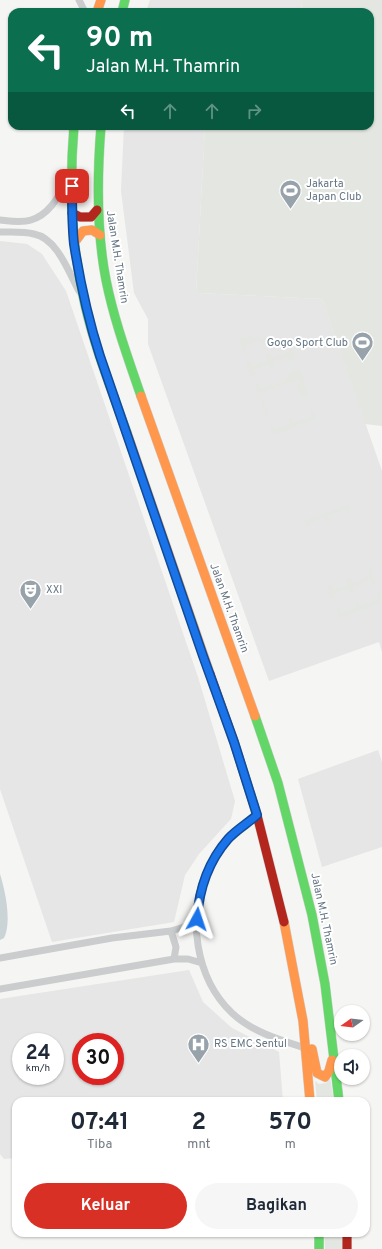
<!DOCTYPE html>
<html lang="id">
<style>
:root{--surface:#fff;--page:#f6f6f7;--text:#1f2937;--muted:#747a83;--accent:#d93025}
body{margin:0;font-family:Overpass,sans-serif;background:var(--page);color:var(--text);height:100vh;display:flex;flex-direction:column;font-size:15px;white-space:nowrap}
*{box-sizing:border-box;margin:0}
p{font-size:13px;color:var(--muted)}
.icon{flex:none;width:22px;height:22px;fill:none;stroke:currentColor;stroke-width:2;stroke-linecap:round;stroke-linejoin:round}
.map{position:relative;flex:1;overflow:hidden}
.side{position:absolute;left:12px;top:1097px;width:358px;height:140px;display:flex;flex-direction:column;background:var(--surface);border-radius:12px;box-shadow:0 1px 3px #0004}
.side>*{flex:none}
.top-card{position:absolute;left:8px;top:8px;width:366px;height:122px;border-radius:12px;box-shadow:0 1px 3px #0004;background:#0b6e4f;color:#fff;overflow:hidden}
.needle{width:26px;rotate:256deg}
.fabs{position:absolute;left:334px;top:1005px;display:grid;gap:8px}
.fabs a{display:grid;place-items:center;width:36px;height:36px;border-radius:50%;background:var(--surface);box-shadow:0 1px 3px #0004;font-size:20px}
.speed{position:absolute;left:12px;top:1033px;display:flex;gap:8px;font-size:20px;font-weight:700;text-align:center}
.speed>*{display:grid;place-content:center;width:52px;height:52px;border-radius:50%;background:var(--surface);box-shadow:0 1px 3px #0004;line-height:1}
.speed small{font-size:10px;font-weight:400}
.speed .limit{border:6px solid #d22;background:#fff;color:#111}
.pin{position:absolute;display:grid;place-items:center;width:34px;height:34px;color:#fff;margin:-17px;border-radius:8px;box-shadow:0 2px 6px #0006}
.me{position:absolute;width:44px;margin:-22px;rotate:5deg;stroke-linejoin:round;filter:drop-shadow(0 0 3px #0008)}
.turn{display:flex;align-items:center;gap:14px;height:84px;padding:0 12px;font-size:18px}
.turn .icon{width:52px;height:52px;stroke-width:2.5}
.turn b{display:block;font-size:28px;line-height:34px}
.lanes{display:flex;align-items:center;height:38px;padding:0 12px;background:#0003;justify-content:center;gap:20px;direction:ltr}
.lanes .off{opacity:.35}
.eta{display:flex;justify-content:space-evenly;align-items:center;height:68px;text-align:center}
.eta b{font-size:24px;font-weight:700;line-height:28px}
.button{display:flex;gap:8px;margin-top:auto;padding:8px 12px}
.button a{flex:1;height:46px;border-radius:24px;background:var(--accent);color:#fff;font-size:16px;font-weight:700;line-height:46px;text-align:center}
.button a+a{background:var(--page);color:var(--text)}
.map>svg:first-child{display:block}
</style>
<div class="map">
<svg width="382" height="1249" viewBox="0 0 382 1249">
<rect width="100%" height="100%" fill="#f5f5f3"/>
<path fill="#e5e6e5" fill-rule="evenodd" d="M 150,0 L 302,0 L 301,12 L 146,12 Z
M 124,126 L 205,126 L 196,293 L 322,299 L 382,471 L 382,652 L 379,642 L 269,681 L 148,344 L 148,319 L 134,293 L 121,191 Z
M 0,241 L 27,244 L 42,254 L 66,291 L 198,677 L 235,801 L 231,819 L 199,854 L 185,875 L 174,922 L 52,942 L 0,789 Z
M 378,750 L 382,762 L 382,847 L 322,867 L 298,779 Z
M 189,970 L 203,1002 L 232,1028 L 279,1052 L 283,1101 L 16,1101 L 16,1158 L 4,1159 L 0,1154 L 0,999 ZM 21,1042 L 55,1042 L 55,1076 L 21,1076 ZM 81,1042 L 115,1042 L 115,1076 L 81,1076 Z"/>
<path fill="#e4e7e1" d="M 302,0 L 382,0 L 382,426 L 365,424 L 322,299 L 196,293 L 205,126 L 370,126 L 370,12 L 301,12 Z
M 239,337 L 270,339 L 272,342 L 263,345 L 261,340 L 245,345 L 246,351 L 243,352 Z
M 291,345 L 296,360 L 290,362 L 288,357 L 273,362 L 275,367 L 271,369 L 269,364 L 253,370 L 255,375 L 251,376 L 246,363 L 250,361 L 252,366 L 268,360 L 266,355 L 270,354 L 272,358 L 290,352 L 288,346 Z
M 299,369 L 301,372 L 309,394 L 301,398 L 297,387 L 301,386 L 299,381 L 301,379 L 259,393 L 264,408 L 266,408 L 268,414 L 266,416 L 255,385 L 258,383 L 260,388 L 286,381 L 290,372 Z
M 313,410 L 316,418 L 273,435 L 270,425 L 272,424 L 275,429 L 289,424 L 289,419 L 291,418 L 293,423 L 311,417 L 311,411 Z
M 348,505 L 351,514 L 348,515 L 346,509 L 327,516 L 329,521 L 326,522 L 324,517 L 309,523 L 310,527 L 307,528 L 304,521 Z
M 370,570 L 375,585 L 373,586 L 371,580 L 352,587 L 354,592 L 350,594 L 348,589 L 333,594 L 334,598 L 332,599 L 327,586 L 331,585 L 333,590 L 348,585 L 346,579 L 350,578 L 352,583 L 370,577 L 368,571 Z
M 380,592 L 382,602 L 339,618 L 336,609 L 338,608 L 341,613 L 356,608 L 355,602 L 358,601 L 360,606 L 378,600 L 376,594 Z
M 330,1077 L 334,1101 L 317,1101 L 315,1081 L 319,1084 L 326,1083 Z
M 324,1233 L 342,1233 L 342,1249 L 325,1249 Z"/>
<path fill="#cad3d5" d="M 0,874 C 5,890 12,922 4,938 L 0,940 Z"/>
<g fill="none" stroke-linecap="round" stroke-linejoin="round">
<defs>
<path id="fast" d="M 122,12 L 125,0
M 74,126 C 69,186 71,247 85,305 C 95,349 112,391 127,433
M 101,126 C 97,177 96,229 106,280 C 114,320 128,358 141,396
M 255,716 L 278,783 L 312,915 L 325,984 L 339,1101
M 319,1233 L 319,1249"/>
<path id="slow" d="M 97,12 L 101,0
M 74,243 L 83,231 L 92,230 L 100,235
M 141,396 L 255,716
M 127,433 L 210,674
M 284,922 L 303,1021 L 310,1101
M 312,1049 L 317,1073 L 325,1077 L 329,1071 L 332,1060"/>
<path id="jam" d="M 72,213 L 80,217 L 91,217 L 97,210
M 210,674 L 234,742 L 257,815 L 284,922
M 347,1233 L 347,1249"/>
</defs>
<use href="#fast" stroke="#d1d1d1" stroke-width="10"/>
<use href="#slow" stroke="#d1d1d1" stroke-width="10"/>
<use href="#jam" stroke="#d1d1d1" stroke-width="10"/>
<path stroke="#cacccd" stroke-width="7" d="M 79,0 L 85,12
M 0,220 C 10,221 21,223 31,220 C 52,214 61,191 71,174
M 0,232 C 11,232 23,231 34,234 C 57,238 69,273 79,291
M 257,815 C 248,822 237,829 229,838 C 225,842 222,848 218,853 C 214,859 210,865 207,871 C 187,916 195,978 232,1013 C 252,1032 280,1040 305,1048
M 171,931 L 176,947 L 174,959
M 0,958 L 112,938 L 171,931 L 184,927 L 197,919
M 0,989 L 174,959 L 188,959 L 202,963"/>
<use href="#fast" stroke="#63d668" stroke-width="9"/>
<use href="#slow" stroke="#ff974d" stroke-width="9"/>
<use href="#jam" stroke="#b3261e" stroke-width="9"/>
</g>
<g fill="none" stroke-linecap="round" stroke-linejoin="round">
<defs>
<path id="route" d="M 72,186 C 72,205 72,225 74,244 C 80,282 88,319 100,356 L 203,656 L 234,742 L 257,815 C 248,823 236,830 228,839 C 208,862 199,889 197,919"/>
</defs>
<use href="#route" stroke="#114b97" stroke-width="10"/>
<use href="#route" stroke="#1a73e8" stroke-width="7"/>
</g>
<defs>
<symbol id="stadium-pin" viewBox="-11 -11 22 30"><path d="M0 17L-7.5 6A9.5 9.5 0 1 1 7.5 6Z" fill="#97a2aa" stroke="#fff"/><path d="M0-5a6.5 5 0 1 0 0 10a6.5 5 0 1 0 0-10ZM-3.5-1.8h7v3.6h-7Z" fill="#fff"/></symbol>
<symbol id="theatre-pin" viewBox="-11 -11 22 30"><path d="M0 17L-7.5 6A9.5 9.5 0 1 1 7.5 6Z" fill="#97a2aa" stroke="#fff"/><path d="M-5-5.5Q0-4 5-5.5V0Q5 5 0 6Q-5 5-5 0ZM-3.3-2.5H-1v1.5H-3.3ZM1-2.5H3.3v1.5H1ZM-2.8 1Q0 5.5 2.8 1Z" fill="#fff"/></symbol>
<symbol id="hospital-pin" viewBox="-11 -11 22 30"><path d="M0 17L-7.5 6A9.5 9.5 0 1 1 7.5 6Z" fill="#97a2aa" stroke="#fff"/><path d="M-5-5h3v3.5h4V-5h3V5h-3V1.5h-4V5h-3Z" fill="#fff"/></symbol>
</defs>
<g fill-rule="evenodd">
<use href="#stadium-pin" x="278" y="178" width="25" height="34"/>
<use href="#stadium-pin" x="350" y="330" width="25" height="34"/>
<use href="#theatre-pin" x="18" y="578" width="25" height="34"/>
<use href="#hospital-pin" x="186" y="1032" width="25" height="34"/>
</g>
<g text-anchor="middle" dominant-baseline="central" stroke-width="4" stroke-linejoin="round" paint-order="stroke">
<g font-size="11" fill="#647583" stroke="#fff" text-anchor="start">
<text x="306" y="184">Jakarta<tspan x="306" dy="13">Japan Club</tspan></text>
<text x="348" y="343" text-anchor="end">Gogo Sport Club</text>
<text x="46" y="590">XXI</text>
<text x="214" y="1044">RS EMC Sentul</text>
</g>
<g font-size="11" fill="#647583" stroke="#fff">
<text transform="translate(117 257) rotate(81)">Jalan M.H. Thamrin</text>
<text transform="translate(229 608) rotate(70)">Jalan M.H. Thamrin</text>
<text transform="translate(324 919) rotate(78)">Jalan M.H. Thamrin</text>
</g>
</g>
</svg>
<div class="fabs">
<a><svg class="needle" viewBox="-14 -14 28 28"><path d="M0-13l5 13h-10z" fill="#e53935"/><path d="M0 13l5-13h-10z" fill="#747a83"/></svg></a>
<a><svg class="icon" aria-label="sound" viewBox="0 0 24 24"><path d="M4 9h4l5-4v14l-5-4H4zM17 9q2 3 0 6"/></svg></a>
</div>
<div class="speed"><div>24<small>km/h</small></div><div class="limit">30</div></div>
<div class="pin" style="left:72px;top:186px;background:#d93025"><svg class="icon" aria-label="arrive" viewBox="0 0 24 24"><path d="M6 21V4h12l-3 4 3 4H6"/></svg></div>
<svg class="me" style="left:197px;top:919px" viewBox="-20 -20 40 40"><path d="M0-17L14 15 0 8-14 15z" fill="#1a73e8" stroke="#fff" stroke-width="4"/></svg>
<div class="top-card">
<div class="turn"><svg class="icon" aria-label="left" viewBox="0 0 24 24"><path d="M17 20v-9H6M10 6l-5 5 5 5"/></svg><div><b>90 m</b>Jalan M.H. Thamrin</div></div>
<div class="lanes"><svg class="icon" aria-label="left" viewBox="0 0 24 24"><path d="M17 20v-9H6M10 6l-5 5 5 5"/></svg><svg class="icon off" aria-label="ahead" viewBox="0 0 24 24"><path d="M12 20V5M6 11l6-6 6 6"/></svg><svg class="icon off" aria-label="ahead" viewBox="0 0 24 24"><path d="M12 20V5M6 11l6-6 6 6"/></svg><svg class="icon off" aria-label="right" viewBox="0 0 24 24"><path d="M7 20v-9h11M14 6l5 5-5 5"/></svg></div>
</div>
<section class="side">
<div class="eta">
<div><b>07:41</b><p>Tiba</p></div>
<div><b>2</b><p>mnt</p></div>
<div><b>570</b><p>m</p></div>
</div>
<div class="button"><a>Keluar</a><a>Bagikan</a></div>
</section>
</div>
